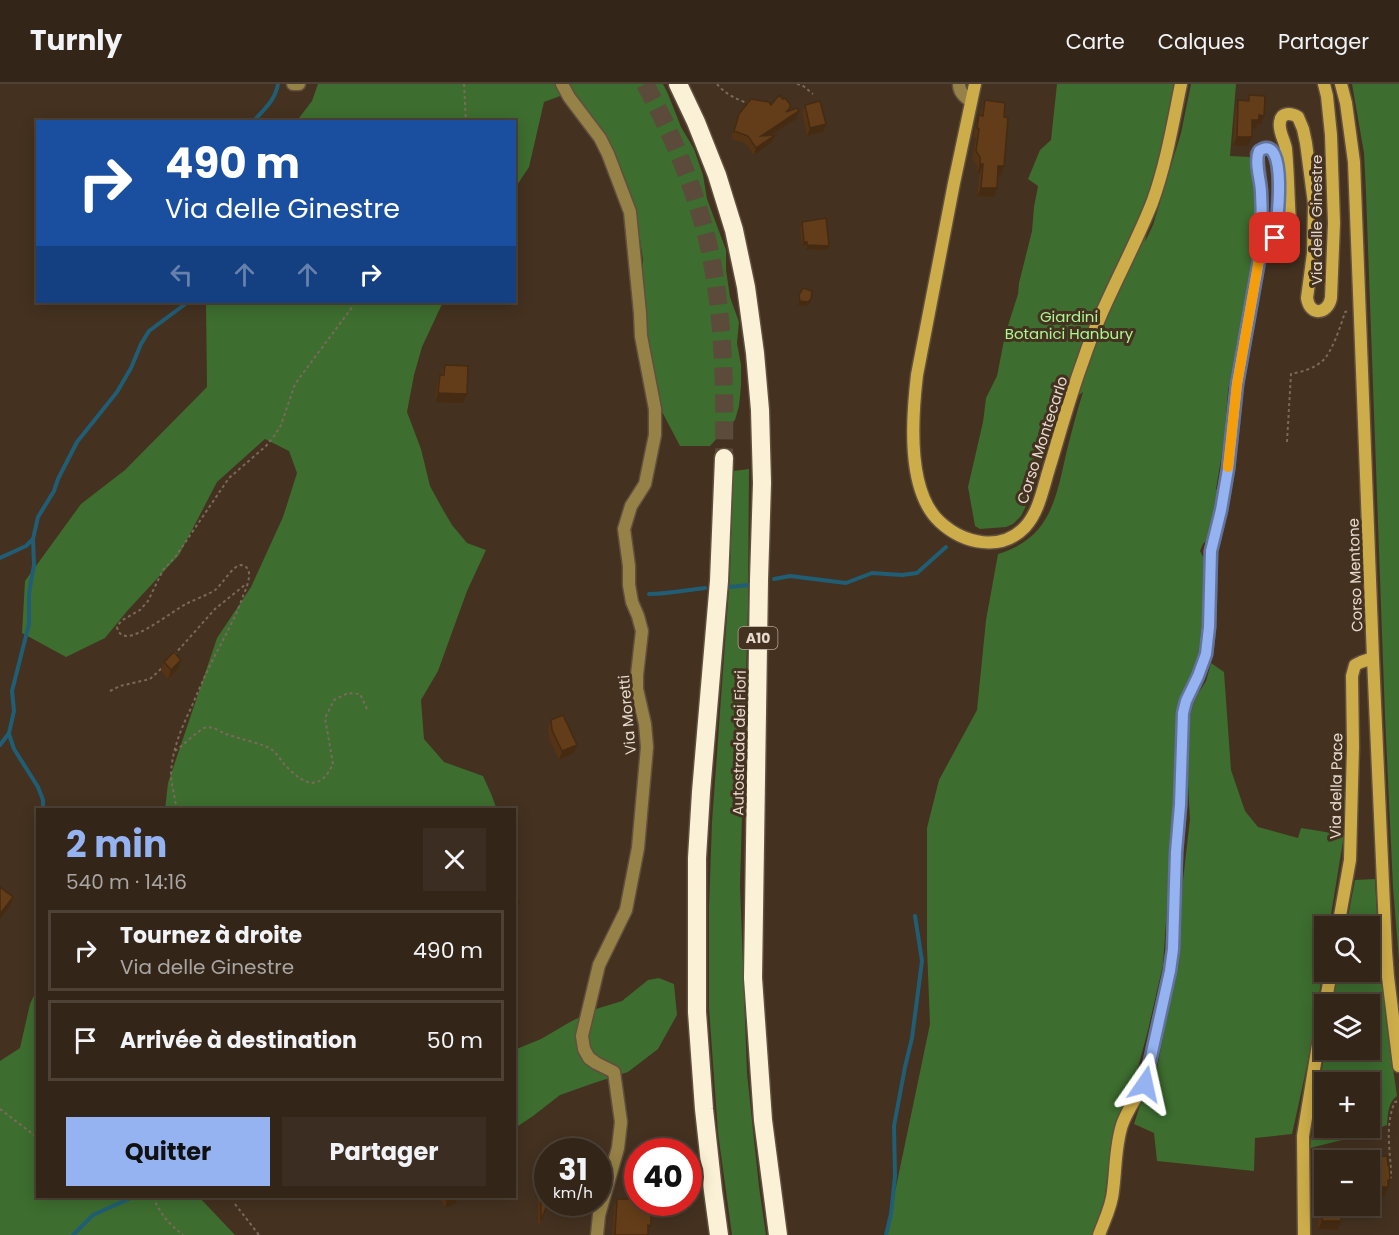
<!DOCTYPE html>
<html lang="fr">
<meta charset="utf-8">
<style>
:root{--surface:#332518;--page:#3b2d21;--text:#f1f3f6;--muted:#a9a5a2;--line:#4e4237;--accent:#95b2f1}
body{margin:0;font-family:Poppins,sans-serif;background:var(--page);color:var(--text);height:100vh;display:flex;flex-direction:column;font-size:22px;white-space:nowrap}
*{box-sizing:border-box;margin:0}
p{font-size:20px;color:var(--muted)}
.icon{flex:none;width:33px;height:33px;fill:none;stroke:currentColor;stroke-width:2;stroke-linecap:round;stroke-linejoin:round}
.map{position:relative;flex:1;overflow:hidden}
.side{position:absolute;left:36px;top:724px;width:480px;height:390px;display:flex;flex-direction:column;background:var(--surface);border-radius:0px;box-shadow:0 3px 15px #0003,0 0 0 2px var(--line)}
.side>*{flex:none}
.hud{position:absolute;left:36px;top:36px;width:480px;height:183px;border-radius:0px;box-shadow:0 3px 15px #0003,0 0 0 2px var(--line);background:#1a4fa0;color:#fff;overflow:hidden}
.tools{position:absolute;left:1314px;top:832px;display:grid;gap:12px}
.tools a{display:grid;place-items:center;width:66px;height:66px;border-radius:0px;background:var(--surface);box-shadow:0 3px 15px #0003,0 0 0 2px var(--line);font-size:30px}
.speed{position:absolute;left:534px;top:1054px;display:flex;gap:12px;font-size:30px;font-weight:700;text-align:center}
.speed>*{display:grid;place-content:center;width:78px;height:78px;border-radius:50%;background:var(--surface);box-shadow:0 3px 15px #0003,0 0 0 2px var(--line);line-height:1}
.speed small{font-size:15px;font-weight:400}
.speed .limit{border:9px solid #d22;background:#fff;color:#111}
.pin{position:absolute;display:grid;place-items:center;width:51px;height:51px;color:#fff;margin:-26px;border-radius:12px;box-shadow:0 3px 9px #0006}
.me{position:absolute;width:66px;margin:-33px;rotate:11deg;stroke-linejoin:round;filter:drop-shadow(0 0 4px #0008)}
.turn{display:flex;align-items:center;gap:21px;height:126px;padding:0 30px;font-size:27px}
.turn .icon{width:78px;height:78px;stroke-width:2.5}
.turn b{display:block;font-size:42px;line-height:51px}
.lanes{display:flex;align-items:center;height:57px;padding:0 30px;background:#0003;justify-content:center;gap:30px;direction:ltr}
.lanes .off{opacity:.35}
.round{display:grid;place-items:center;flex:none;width:63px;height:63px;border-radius:0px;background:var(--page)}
.summary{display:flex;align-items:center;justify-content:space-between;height:102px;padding:0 30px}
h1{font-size:36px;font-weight:700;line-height:45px;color:var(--accent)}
.action{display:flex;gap:12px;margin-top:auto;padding:12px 30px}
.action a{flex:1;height:69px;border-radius:0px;background:var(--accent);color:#111;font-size:24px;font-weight:700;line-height:69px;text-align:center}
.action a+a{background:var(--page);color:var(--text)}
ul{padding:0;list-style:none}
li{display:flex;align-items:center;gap:18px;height:81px;margin:0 12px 9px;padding:0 18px;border:3px solid var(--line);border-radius:0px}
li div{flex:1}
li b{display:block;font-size:22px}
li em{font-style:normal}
header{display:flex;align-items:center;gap:36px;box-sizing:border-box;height:84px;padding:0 30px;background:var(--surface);border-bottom:2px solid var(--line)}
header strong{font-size:28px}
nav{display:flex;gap:33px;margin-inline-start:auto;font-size:21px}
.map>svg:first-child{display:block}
</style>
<header>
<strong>Turnly</strong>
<nav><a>Carte</a><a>Calques</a><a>Partager</a></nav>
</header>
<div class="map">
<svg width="1399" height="1151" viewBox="0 0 1399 1151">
<rect width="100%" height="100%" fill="#443120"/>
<path fill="#3d6d2f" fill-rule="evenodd" d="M 318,0 L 663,0 L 668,10 L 681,43 L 694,65 L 703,91 L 707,115 L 726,166 L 726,186 L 730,213 L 739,238 L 737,259 L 741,281 L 741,302 L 739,322 L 735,336 L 719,352 L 710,362 L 680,362 L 659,322 L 643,238 L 641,210 L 643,175 L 637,138 L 624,91 L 583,24 L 563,11 L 544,18 L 529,83 L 515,104 L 514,38 L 296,38 L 312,17 Z
M 1057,0 L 1174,0 L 1145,158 L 1153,141 L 1181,49 L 1191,0 L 1236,0 L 1230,72 L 1250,73 L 1257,121 L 1257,152 L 1228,307 L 1224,358 L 1216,405 L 1221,406 L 1207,456 L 1203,460 L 1200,467 L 1206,478 L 1206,496 L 1201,568 L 1178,631 L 1174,722 L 1163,881 L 1148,946 L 1134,999 L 1117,1034 L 1110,1071 L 1104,1119 L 1092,1151 L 886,1151 L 930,940 L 927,864 L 927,744 L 939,696 L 977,626 L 986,536 L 998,470 C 1051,454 1056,414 1067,366 C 1072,346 1077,327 1083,308 L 1056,329 L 1031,407 L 1025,424 L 1021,432 L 1013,440 L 1006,443 L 980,445 L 975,442 L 968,403 L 983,338 L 986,314 L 997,292 L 1005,251 L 1018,210 L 1019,199 L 1032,147 L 1034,123 L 1038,102 L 1028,95 L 1040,66 L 1051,56 Z
M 1352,0 L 1399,0 L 1399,876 L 1393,803 L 1385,632 L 1366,109 L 1364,69 Z
M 206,218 L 443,218 L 422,263 L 414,291 L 407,328 L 421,365 L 430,402 L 442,424 L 452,441 L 467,459 L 486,466 L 467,507 L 438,587 L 421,616 L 424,655 L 444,678 L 483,692 L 492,712 L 497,726 L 165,726 L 168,699 L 217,554 L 251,503 L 283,433 L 297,389 L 289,367 L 265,355 L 217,398 L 179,471 L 128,526 L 105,554 L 66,573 L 22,549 L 25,497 L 81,420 L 125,386 L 207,303 Z
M 749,385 L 748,524 L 740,802 L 747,989 L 759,1103 L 766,1151 L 732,1151 L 718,1049 L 709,924 L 709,824 L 712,738 L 730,490 L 733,387 Z
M 1211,579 L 1224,588 L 1231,686 L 1245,727 L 1258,743 L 1298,754 L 1301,744 L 1344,751 L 1329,843 L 1324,843 C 1324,913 1307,982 1292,1050 L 1255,1054 L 1254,1087 L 1157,1077 L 1154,1049 L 1134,1040 L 1142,1015 L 1152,1009 L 1175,892 L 1182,805 L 1190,735 L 1186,665 L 1192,619 L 1206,597 Z
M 1375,795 C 1378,867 1386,940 1397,1012 C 1388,1018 1388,1030 1387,1041 L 1358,1052 L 1310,1064 L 1325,966 L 1370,966 L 1370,921 L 1332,921 L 1338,888 L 1370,888 L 1370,843 L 1346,843 L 1355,796 ZM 1324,999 L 1370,999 L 1370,1044 L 1324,1044 Z
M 659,894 L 674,900 L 677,931 L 658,965 L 628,988 L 594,999 L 560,1011 L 533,1032 L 515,1044 L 514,966 L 541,955 L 570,938 L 596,925 L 622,917 L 648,896 Z
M 37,905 L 38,1113 L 199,1113 L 235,1151 L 0,1151 L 0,977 L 20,964 L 30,920 Z"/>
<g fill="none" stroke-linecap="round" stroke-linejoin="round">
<path stroke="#205e76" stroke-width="4" d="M 253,38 C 264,25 275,17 278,0
M 0,474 L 26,462 L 33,455
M 774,495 L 790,492 L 846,499 L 872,489 L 902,491 L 917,489 L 946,463
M 730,503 L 749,501
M 649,510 C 668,510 686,506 705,504
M 9,650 L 14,665 L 38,703 L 43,716 L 43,726
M 0,661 L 9,649 L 14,627 L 12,607 L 29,540 L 29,509 L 34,481 L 33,455 L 38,433 L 54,407 L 58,395 L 77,358 L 117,308 L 131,284 L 141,260 L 149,247 L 188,218
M 73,1151 L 93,1131 L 133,1113
M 886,1151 L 891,1130 L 895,1092 L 894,1042 L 905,983 L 912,954 L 922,877 L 915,832"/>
<path stroke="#5c4a3a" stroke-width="18" stroke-dasharray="18 9" stroke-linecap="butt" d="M 645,0 C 675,55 702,121 713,183 C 724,246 725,310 724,374"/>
<defs>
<path id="street" d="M 293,0 L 299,0
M 562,0 L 569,13 L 600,54 L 608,70 L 630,128 L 640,229 L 641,252 L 655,325 L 655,351 L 645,400 L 631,422 L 624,445 L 629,482 L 629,501 L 632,518 L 638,532 L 642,547 L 637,591 L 637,605 L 645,640 L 647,663 L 638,764 L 626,826 L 599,881 L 582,952 L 584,965 L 589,974 L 596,979 L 614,988 L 621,1038 L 618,1064 L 599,1131 L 597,1151
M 959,0 C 959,8 964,13 971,17"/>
<path id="secondary" d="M 975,0 L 954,99 L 917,291 C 912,333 906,407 940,438 C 964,460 1001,468 1025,443 C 1039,428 1043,404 1049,385 C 1060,349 1070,312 1083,277 C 1101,222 1131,172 1152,119 C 1166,81 1173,39 1181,0
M 1341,0 L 1346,19 L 1354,78 L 1373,574 L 1386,867 L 1388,893 L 1399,982
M 1338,843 L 1350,776 L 1353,663 L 1352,592 L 1355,581 L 1361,578 L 1373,574
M 1325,921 L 1331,888
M 1099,1151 C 1104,1137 1112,1122 1113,1107 C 1116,1085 1115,1063 1122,1041 C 1127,1027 1136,1013 1145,1000 L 1170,887 L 1173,865 L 1176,768 L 1180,721 L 1183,629 L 1187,617 L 1198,592 L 1206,570 L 1209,543 L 1211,467 L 1221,426 L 1228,385 L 1237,300 L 1261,165 L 1262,137 L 1261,107 L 1257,70 C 1260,66 1264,62 1269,64 C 1283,69 1278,124 1277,137 C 1276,143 1273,154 1276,160 C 1276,162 1278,163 1279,164 C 1285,167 1289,165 1292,159 C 1288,128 1289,97 1286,65 C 1285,57 1278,47 1280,38 C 1281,28 1291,29 1298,33 L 1303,45 L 1306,59 L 1314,120 L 1313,169 L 1307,214 C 1310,233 1328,230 1331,214 L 1334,139 L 1331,51 L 1327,12 L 1324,0
M 1304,1151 L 1303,1052 L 1324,924"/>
<path id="highway" d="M 678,0 L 696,38 L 717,91 L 734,146 L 746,203 L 755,269 L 760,326 L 762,399 L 759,496 L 753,894 L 763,1036 L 778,1151
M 719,1151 L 713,1107 L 704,1025 L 697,928 L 697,774 L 701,708 L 719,497 L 724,374"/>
</defs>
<use href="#street" stroke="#614f40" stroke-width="15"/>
<use href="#secondary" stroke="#614f40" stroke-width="15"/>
<use href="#highway" stroke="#614f40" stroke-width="21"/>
<path stroke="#7b6a5b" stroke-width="2" stroke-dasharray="3 3" stroke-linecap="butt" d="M 464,0 L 466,38
M 717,0 C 725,10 738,16 750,20
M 797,0 L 802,1 L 813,10
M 1287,358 L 1291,290 C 1302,288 1319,283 1326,273 C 1334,262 1341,241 1345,228 L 1349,227
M 174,571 L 215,525 L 246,500
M 110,607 L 120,602 L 150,595 L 162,584
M 175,667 C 182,662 198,647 204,644 C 212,641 220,648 226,650 C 237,654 263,660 271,665 C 277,669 281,677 286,682 C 304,701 320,708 333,680 L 325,634 L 334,616 L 348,609 L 360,610 L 367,625
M 176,726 C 176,714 171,702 171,690 C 172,666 181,645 191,624 C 200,603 209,582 220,562 C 228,546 237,530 243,512 C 246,505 256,483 241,481 C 233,481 222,501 215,506 C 206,512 195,515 186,520 C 173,527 140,553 126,552 C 120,551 118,548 117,543 L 121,537 L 140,526 L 148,517 L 163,486 L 176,472 L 229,394 L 266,362 L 275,351 L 281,341 L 295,300 L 356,218
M 0,1025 L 38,1054
M 1389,1095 L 1391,1093 C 1391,1068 1384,1042 1395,1018 L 1399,1017
M 153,1113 C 161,1131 168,1139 183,1151
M 235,1120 L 259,1151"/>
<use href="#street" stroke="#968247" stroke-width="12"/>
<use href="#secondary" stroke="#cdad49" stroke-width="12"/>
<use href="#highway" stroke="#faf1d6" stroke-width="18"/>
</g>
<path fill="#553416" d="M 1249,11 L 1264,32 L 1261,40 L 1257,40 L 1256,45 L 1252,45 L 1252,53 L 1248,62 L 1233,61 L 1235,25 L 1238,16 L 1248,16 Z
M 985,16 L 1004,33 L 1004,82 L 1001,91 L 997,91 L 994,113 L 977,112 L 980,89 L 977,89 L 977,82 L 972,75 L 976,54 L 973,53 L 976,40 L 979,31 L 981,32 L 982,25 Z
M 771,21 L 790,24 L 789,27 L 796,35 L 770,51 L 775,51 L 772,58 L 754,71 L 745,59 L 731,55 L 736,37 L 739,30 Z
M 805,21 L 823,48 L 807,52 L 802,29 Z
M 802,138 L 829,162 L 827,166 L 806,165 L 805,162 L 802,162 L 800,143 Z
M 445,281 L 463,319 L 435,318 L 437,300 L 440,291 L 441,291 Z
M 164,578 L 178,585 L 168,595 L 161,587 Z
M 551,636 L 577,661 L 574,669 L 559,676 L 549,654 L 548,644 Z
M 548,1070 L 548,1119 L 549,1119 L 538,1143 L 538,1111 L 541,1104 L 547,1103 L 545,1077 Z
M 1322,1106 L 1338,1146 L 1318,1145 L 1319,1115 Z
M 440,1113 L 458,1113 L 455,1120 L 445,1124 Z
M 617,1115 L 648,1150 L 648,1151 L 612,1151 L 614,1123 Z"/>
<path fill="#452b12" d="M 799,27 L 796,35 L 758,59 L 761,52 Z
M 1259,31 L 1264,32 L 1261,40 L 1257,40 L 1256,45 L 1249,44 L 1252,36 Z
M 826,40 L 823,48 L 807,52 L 810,44 Z
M 775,51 L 772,58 L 754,71 L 756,64 Z
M 1237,53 L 1252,53 L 1248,62 L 1233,61 Z
M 980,80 L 983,80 L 980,89 L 977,89 Z
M 998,82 L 1004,82 L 1001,91 L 995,91 Z
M 981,104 L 997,104 L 994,113 L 977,112 Z
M 804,158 L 807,158 L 805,162 L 802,162 Z
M 807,161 L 829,162 L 827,166 L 806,165 Z
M 811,215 L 810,220 L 806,222 L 798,221 L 800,217 Z
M 438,309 L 467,310 L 463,319 L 435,318 Z
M 181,576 L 178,585 L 168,595 L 171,586 Z
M 577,661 L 574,669 L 559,676 L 562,667 Z
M 13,813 L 10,822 L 0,835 L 0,830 Z
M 1390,1096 L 1385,1112 L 1370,1112 L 1370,1103 Z
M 456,1113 L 458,1113 L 455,1120 L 445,1124 L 447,1116 Z
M 1322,1137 L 1341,1137 L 1338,1146 L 1318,1145 Z"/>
<path fill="#633d19" stroke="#452b12" stroke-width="1.5" d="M 779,11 L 783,15 L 785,14 L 790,20 L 790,24 L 786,28 L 797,24 L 799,27 L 761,52 L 775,51 L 756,64 L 748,52 L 734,47 L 739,30 L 751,15 L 769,18 L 771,21 Z
M 1249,11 L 1265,12 L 1264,32 L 1259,31 L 1259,36 L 1252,36 L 1252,53 L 1237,53 L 1238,16 L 1249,17 Z
M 985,16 L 1005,19 L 1004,33 L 1008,34 L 1004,82 L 998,82 L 997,104 L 981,104 L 983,80 L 980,80 L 980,73 L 976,67 L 979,45 L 977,44 L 979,31 L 983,32 Z
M 820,17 L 826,40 L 810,44 L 805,21 Z
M 826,134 L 829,162 L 807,161 L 807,158 L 804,158 L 802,138 Z
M 803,204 L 812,207 L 811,215 L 808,218 L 800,217 L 799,211 Z
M 445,281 L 468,282 L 467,310 L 438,309 L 440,291 L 444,291 Z
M 174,568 L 181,576 L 171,586 L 164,578 Z
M 563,631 L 577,661 L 562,667 L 552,646 L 551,636 Z
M 0,803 L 13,813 L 0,830 Z
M 514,815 L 519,818 L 514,828 Z
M 1387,1072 L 1388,1081 L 1389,1081 L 1390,1096 L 1388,1096 L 1388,1103 L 1370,1103 L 1370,1077 L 1365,1077 L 1365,1074 Z
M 548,1103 L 548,1119 L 541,1136 L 541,1104 Z
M 1322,1106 L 1324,1106 L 1324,1122 L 1341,1122 L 1341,1137 L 1322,1137 Z
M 446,1113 L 456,1113 L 447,1116 Z
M 617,1115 L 638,1115 L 638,1119 L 651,1119 L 651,1142 L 648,1141 L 648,1151 L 615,1151 Z"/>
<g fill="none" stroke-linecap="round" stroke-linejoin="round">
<defs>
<path id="route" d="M 1145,1000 L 1170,887 L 1173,865 L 1176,768 L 1180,721 L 1183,629 L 1186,617 L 1198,592 L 1206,570 L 1209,543 L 1211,467 L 1221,426 L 1228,385 L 1237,300 L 1261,165 C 1262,147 1262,128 1261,109 C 1261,96 1254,79 1259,67 C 1289,47 1277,142 1275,154"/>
</defs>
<use href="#route" stroke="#61749d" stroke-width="15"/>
<use href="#route" stroke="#95b2f1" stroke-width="10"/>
<path stroke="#f59e0b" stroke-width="10" d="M 1228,383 L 1237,300 L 1259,175"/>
</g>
<g text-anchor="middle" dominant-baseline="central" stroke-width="6" stroke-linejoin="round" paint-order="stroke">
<rect fill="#443120" stroke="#b5a79a" stroke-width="1.5" x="738.5" y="543" width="39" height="22" rx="4.5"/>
<g font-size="14" font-weight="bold" fill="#e6dacf">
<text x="758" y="554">A10</text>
</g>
<g font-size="15" fill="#e6dacf" stroke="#443120">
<text transform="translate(1316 136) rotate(-90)">Via delle Ginestre</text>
<text transform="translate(1042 356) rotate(-72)">Corso Montecarlo</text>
<text transform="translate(1355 491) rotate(-92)">Corso Mentone</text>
<text transform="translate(627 631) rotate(-95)">Via Moretti</text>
<text transform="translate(739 659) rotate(-89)">Autostrada dei Fiori</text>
<text transform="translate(1336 702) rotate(-89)">Via della Pace</text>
</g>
<g font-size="15" fill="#a9f792" stroke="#443120">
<text x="1069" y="232">Giardini<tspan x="1069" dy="17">Botanici Hanbury</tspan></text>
</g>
</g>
</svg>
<div class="tools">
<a><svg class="icon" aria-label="search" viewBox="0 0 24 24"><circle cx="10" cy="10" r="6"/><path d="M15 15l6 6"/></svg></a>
<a><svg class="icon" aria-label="layers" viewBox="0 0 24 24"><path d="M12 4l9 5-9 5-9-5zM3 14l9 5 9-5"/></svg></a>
<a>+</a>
<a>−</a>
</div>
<div class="speed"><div>31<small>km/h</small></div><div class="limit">40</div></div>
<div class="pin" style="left:1275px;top:154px;background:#d93025"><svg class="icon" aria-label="arrive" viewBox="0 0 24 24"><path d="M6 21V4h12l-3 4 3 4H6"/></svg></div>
<svg class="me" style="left:1145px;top:1000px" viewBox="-20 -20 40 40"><path d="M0-17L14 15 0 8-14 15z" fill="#95b2f1" stroke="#fff" stroke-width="4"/></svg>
<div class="hud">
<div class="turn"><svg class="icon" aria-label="right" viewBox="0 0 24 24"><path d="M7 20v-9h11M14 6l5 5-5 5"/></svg><div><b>490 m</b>Via delle Ginestre</div></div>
<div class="lanes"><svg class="icon off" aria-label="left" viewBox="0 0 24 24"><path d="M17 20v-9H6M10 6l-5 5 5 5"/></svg><svg class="icon off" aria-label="ahead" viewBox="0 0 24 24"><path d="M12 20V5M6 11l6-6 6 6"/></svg><svg class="icon off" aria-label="ahead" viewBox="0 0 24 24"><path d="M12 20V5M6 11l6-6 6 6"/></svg><svg class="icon" aria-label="right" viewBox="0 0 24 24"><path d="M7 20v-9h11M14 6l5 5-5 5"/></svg></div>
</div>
<section class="side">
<div class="summary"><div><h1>2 min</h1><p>540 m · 14:16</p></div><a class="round"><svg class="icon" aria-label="close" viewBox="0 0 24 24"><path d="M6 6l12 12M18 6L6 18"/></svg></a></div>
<ul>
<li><svg class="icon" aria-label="right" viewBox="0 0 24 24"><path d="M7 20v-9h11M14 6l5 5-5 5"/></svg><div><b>Tournez à droite</b><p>Via delle Ginestre</p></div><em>490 m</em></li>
<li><svg class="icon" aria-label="arrive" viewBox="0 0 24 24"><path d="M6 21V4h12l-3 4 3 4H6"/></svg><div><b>Arrivée à destination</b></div><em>50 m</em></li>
</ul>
<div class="action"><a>Quitter</a><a>Partager</a></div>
</section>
</div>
